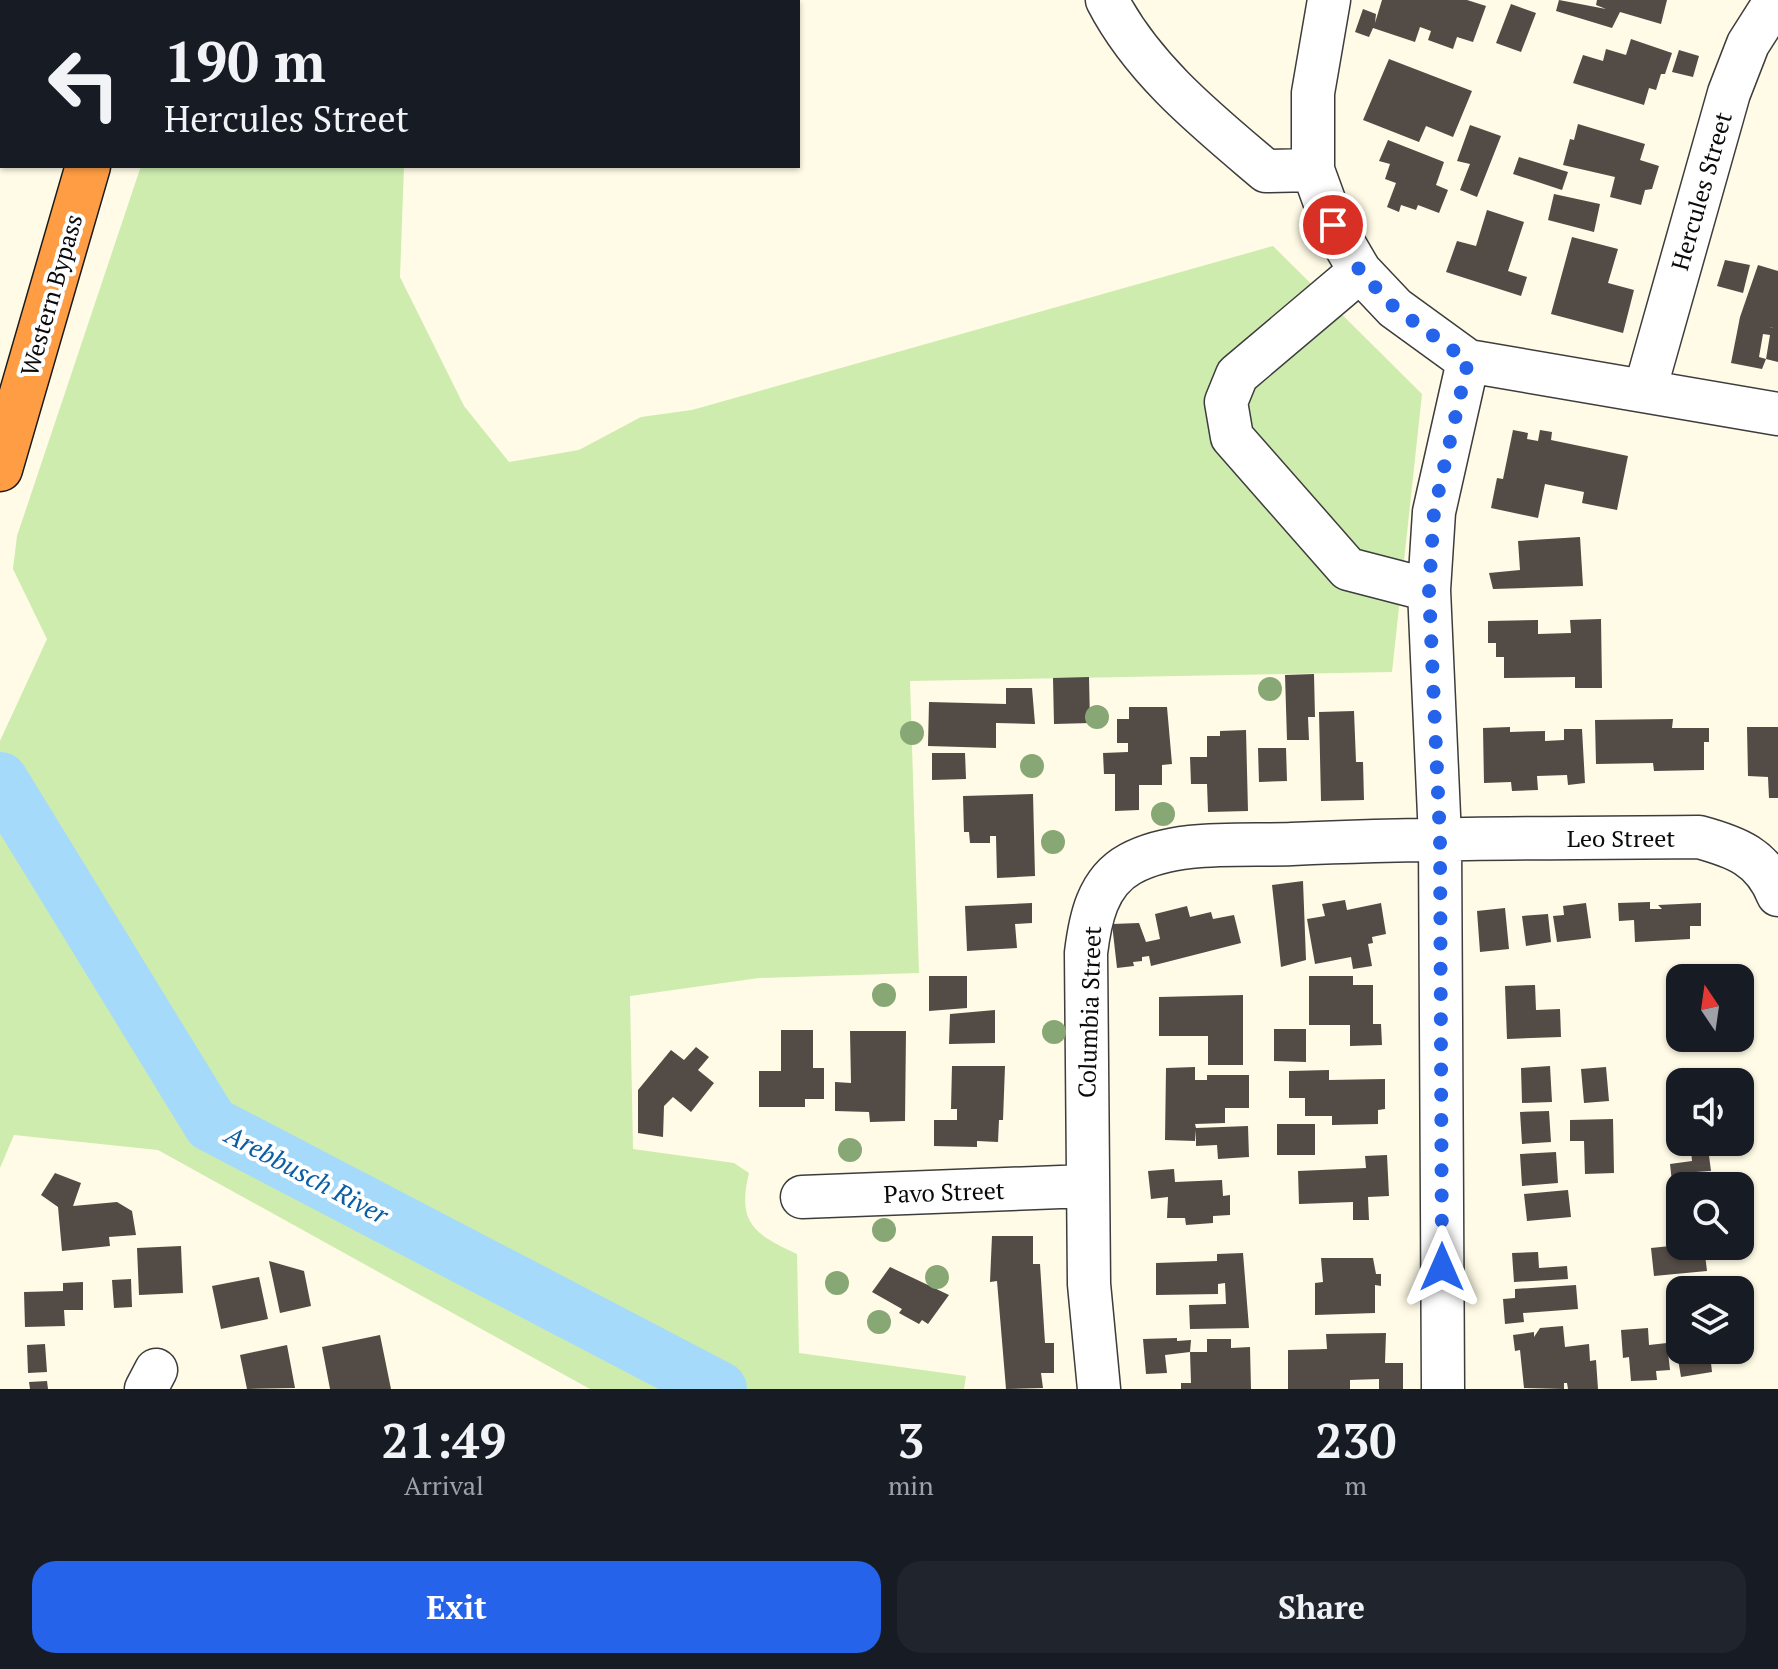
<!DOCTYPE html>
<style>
:root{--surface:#171b24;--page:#20242c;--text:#f1f3f6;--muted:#9ea1a6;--accent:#2563eb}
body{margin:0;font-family:"PT Serif",serif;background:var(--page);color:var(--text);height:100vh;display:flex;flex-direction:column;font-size:30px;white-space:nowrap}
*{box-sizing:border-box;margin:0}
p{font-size:26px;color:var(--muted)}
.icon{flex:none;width:44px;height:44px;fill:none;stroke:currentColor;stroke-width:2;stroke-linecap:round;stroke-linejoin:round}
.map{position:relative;height:1389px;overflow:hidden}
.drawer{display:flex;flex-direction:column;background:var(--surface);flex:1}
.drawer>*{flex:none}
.hud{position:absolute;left:0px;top:0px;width:800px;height:168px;box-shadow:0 2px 6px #0004;background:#171b24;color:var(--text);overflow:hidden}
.needle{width:52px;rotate:347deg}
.tools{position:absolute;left:1666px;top:964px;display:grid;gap:16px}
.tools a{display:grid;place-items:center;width:88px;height:88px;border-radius:16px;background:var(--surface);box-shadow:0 2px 6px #0004;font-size:40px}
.pin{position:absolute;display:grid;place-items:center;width:68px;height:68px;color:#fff;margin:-34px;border:4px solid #fff;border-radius:50%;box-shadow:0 2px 8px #0007}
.me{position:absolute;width:88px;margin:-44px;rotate:0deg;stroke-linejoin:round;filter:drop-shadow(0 0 6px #0008)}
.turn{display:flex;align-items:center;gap:28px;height:168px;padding:0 32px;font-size:36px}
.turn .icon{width:104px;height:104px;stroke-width:2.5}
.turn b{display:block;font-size:56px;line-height:68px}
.eta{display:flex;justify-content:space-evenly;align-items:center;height:136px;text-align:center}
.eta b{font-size:48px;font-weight:600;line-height:56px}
.action{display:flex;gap:16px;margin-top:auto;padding:16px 32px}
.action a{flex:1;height:92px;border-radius:24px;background:var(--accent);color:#fff;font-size:32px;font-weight:600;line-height:92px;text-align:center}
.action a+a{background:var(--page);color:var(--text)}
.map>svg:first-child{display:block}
</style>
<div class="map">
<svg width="1778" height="1389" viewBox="0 0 1778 1389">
<rect width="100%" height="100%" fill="#fffbe6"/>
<path fill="#cdecae" d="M 191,0 L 387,0 L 190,2 Z
M 141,166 L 404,166 L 400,277 L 464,406 L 509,462 L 579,450 L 641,417 L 692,410 L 1273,246 L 1422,394 L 1392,672 L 910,681 L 919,973 L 759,978 L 630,996 L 633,1149 L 734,1163 L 749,1173 C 737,1222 753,1234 797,1254 L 799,1353 L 966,1376 L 964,1389 L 590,1389 L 158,1150 L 14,1135 L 0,1168 L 0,741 L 47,639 L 13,569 L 17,536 Z"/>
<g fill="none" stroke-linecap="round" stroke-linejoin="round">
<path stroke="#a6dafb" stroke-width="56" d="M 0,780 L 211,1124 L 719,1389"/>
</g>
<path fill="#534b45" d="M 1382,0 L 1467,0 L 1486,6 L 1473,42 L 1457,37 L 1453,49 L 1428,40 L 1431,31 L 1420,27 L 1415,42 L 1373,28 L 1369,37 L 1355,32 L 1363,9 L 1376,14 L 1375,23 Z
M 1559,0 L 1606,9 L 1596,5 L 1597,0 L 1667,0 L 1661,24 L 1620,12 L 1612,28 L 1556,11 Z
M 1511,4 L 1536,13 L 1521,52 L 1496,43 Z
M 1631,39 L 1672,53 L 1665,74 L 1661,74 L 1656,90 L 1649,88 L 1644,105 L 1573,83 L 1583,55 L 1603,61 L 1606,49 L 1626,55 Z
M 1679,50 L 1699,56 L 1693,77 L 1672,72 Z
M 1389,59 L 1472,91 L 1453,137 L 1426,126 L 1419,142 L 1363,120 Z
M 1578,124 L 1645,144 L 1640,160 L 1659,166 L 1652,189 L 1645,190 L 1641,205 L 1610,197 L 1615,177 L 1563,165 L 1570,139 L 1574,140 Z
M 1470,125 L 1501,136 L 1477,197 L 1460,190 L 1470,164 L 1457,161 Z
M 1388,140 L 1444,162 L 1436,185 L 1448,190 L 1439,213 L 1418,205 L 1416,210 L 1401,205 L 1399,212 L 1387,207 L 1396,183 L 1385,179 L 1390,164 L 1379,161 Z
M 1519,157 L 1568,172 L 1562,190 L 1513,174 Z
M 1554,194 L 1600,204 L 1594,232 L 1548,220 Z
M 1487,210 L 1524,222 L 1508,271 L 1527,277 L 1521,296 L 1446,272 L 1457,241 L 1476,246 Z
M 1572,237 L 1618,249 L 1608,283 L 1634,290 L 1623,333 L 1551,314 Z
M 1725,260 L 1750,265 L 1743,293 L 1717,286 Z
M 1758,265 L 1778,271 L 1778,362 L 1766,359 L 1770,335 L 1763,334 L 1759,357 L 1766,359 L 1762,369 L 1731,363 L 1740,317 L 1773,328 L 1740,317 Z
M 1513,430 L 1528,433 L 1527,439 L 1538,441 L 1540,430 L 1552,432 L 1551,440 L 1628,456 L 1617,510 L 1582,503 L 1584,492 L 1545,484 L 1538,518 L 1491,508 L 1497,478 L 1503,479 Z
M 1580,537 L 1583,586 L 1493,589 L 1489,573 L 1520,570 L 1518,541 Z
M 1601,619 L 1602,688 L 1575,688 L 1575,677 L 1504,678 L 1504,657 L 1496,657 L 1496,643 L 1488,643 L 1488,621 L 1538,620 L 1538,634 L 1571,633 L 1570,620 Z
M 1314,674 L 1315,717 L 1308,717 L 1309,740 L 1287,740 L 1285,675 Z
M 1089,677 L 1090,723 L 1054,724 L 1053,678 Z
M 1006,688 L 1032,688 L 1035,724 L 996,723 L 996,748 L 928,746 L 929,702 L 1006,704 Z
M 1129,707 L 1167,707 L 1172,764 L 1162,765 L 1162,785 L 1139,785 L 1139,810 L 1115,811 L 1115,774 L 1104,774 L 1103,753 L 1128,752 L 1128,743 L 1117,743 L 1117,719 L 1129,719 Z
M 1354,711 L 1356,762 L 1363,762 L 1364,800 L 1321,801 L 1319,712 Z
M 1673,719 L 1672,728 L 1709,728 L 1709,742 L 1704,742 L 1704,770 L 1654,771 L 1653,763 L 1596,764 L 1595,720 Z
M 1510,727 L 1510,732 L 1545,731 L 1545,741 L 1564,740 L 1564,729 L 1582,729 L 1585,783 L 1568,785 L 1567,775 L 1537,776 L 1538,790 L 1512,791 L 1511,782 L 1484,783 L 1483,728 Z
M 1747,727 L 1778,727 L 1778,798 L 1769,798 L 1768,777 L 1748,776 Z
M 1246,730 L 1248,811 L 1208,812 L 1207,784 L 1191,784 L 1190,757 L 1207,757 L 1207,736 L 1220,736 L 1220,731 Z
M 1258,748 L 1286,748 L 1287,781 L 1259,782 Z
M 932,753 L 965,753 L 966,779 L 932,780 Z
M 1033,794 L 1035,876 L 997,878 L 996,836 L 990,836 L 990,843 L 970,843 L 969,832 L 964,832 L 963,796 Z
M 1303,881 L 1306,960 L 1281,967 L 1272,885 Z
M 1345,900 L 1347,910 L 1381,903 L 1386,934 L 1372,937 L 1373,943 L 1368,944 L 1372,966 L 1353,969 L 1351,957 L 1315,964 L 1307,919 L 1325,916 L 1322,904 Z
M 1650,902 L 1650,909 L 1662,909 L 1658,905 L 1701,903 L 1701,926 L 1690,926 L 1690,939 L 1635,942 L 1634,920 L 1619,921 L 1618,903 Z
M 1032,903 L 1032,923 L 1015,924 L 1017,948 L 967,951 L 965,906 Z
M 1586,903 L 1591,938 L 1557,942 L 1553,916 L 1564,915 L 1563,906 Z
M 1187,906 L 1190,917 L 1211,912 L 1213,919 L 1234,915 L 1241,943 L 1151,966 L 1149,956 L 1142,957 L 1142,961 L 1133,962 L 1134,966 L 1117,968 L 1112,924 L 1139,923 L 1146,942 L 1160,939 L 1155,914 Z
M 1505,908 L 1509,949 L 1480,952 L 1477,911 Z
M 1548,914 L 1551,942 L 1526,946 L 1522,916 Z
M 1713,968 L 1714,978 L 1696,978 L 1695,970 Z
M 929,976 L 967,976 L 967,1008 L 929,1011 Z
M 1309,976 L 1353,976 L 1353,985 L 1373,985 L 1373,1024 L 1381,1024 L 1382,1045 L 1350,1046 L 1350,1025 L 1309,1025 Z
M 1535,985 L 1536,1010 L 1560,1009 L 1561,1037 L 1507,1039 L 1505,986 Z
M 1243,995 L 1243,1065 L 1208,1065 L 1208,1036 L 1159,1036 L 1159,997 Z
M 995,1010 L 995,1043 L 949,1044 L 950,1014 Z
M 1274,1029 L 1306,1029 L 1306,1062 L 1274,1061 Z
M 781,1030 L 813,1030 L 813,1068 L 824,1068 L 824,1099 L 805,1099 L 805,1107 L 759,1107 L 759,1071 L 781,1071 Z
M 850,1031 L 906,1031 L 905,1121 L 870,1122 L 869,1112 L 835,1111 L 835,1082 L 851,1083 Z
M 696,1047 L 709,1057 L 698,1070 L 714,1083 L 691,1112 L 673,1097 L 664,1106 L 663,1137 L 638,1133 L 638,1090 L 671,1050 L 684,1060 Z
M 952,1066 L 1005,1066 L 1003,1120 L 999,1120 L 998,1142 L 977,1141 L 977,1147 L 934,1146 L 934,1120 L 957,1120 L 957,1109 L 951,1109 Z
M 1550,1066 L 1552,1102 L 1522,1103 L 1521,1068 Z
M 1195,1067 L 1195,1080 L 1207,1080 L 1207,1075 L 1249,1075 L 1249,1108 L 1225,1108 L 1225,1123 L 1195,1124 L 1196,1128 L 1248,1126 L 1249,1157 L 1218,1159 L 1217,1145 L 1196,1146 L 1196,1130 L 1195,1141 L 1165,1140 L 1166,1068 Z
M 1606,1067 L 1609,1101 L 1584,1103 L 1581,1069 Z
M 1329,1070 L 1329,1080 L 1385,1079 L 1385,1109 L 1378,1110 L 1378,1124 L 1332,1125 L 1332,1116 L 1305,1116 L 1305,1098 L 1289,1098 L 1289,1071 Z
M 1703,1070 L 1704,1082 L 1680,1082 L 1680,1101 L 1672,1102 L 1671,1073 Z
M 1672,1109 L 1680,1109 L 1680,1126 L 1673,1126 Z
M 1549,1111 L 1551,1142 L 1522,1144 L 1520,1112 Z
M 1613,1119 L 1614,1173 L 1585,1174 L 1584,1141 L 1570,1141 L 1570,1120 Z
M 1277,1124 L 1315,1124 L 1315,1155 L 1277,1155 Z
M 1708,1148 L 1711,1171 L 1696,1172 L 1697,1180 L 1672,1182 L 1670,1164 L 1692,1161 L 1691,1150 Z
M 1556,1152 L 1558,1183 L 1522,1186 L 1520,1154 Z
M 1387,1155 L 1389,1196 L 1368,1197 L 1369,1220 L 1353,1220 L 1353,1202 L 1299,1204 L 1298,1171 L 1366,1168 L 1365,1156 Z
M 1174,1169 L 1175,1182 L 1222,1180 L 1223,1196 L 1230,1195 L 1230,1215 L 1213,1216 L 1213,1223 L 1186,1225 L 1185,1218 L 1167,1218 L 1168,1197 L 1151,1199 L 1148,1171 Z
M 55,1173 L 81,1183 L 73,1206 L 117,1202 L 132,1211 L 136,1235 L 109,1237 L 110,1246 L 62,1251 L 58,1207 L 41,1195 Z
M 1568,1190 L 1571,1217 L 1527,1221 L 1524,1194 Z
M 1680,1191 L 1680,1210 L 1675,1211 L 1672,1192 Z
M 992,1236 L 1033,1236 L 1033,1264 L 1040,1264 L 1045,1343 L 1054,1343 L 1054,1373 L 1041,1373 L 1043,1388 L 1006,1389 L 997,1281 L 990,1282 Z
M 1680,1245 L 1704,1246 L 1707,1271 L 1654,1276 L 1651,1248 Z
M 181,1246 L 183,1293 L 139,1295 L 137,1248 Z
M 1538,1252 L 1539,1268 L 1567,1266 L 1568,1279 L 1514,1282 L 1512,1253 Z
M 1243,1253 L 1249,1328 L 1190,1329 L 1189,1305 L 1226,1304 L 1225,1283 L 1218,1284 L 1218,1294 L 1156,1295 L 1156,1263 L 1217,1261 L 1217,1254 Z
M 1321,1258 L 1373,1258 L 1376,1274 L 1381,1274 L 1381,1286 L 1375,1285 L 1375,1313 L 1315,1315 L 1315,1283 L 1323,1282 Z
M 269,1261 L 304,1271 L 311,1306 L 280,1313 Z
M 890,1267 L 949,1295 L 928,1324 L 922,1320 L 919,1324 L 899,1313 L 902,1309 L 872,1292 Z
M 259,1277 L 268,1319 L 221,1329 L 212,1286 Z
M 131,1279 L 132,1307 L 114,1308 L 112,1280 Z
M 83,1282 L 83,1310 L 64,1310 L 65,1326 L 25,1327 L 24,1292 L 63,1291 L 63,1283 Z
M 1727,1282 L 1728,1290 L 1680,1290 L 1680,1288 Z
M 1576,1285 L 1578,1309 L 1523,1313 L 1524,1322 L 1505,1324 L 1503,1299 L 1515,1298 L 1515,1289 Z
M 1563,1326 L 1565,1347 L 1589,1344 L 1590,1361 L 1596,1360 L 1598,1389 L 1568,1389 L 1567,1383 L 1564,1383 L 1564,1389 L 1524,1388 L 1520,1350 L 1515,1351 L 1513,1335 L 1534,1332 L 1534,1337 L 1540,1328 Z
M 1648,1328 L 1649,1345 L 1667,1343 L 1670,1370 L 1656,1371 L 1657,1380 L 1631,1381 L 1629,1357 L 1623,1358 L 1621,1330 Z
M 1680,1328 L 1680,1350 L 1730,1350 L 1732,1360 L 1711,1363 L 1712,1372 L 1681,1377 L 1673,1329 Z
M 1386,1333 L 1385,1363 L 1403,1363 L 1403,1389 L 1379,1389 L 1379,1379 L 1350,1380 L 1350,1389 L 1288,1389 L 1288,1350 L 1327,1349 L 1326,1334 Z
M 380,1335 L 391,1389 L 330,1389 L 322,1347 Z
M 1177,1338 L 1177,1341 L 1191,1340 L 1190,1352 L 1165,1355 L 1167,1373 L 1146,1374 L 1143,1339 Z
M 1207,1339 L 1231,1339 L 1231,1348 L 1250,1347 L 1251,1389 L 1181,1389 L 1181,1383 L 1191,1383 L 1190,1352 L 1207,1352 Z
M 45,1344 L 47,1372 L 28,1373 L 27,1345 Z
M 287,1345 L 295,1388 L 247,1389 L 240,1355 Z
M 47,1381 L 48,1389 L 30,1389 L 29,1382 Z"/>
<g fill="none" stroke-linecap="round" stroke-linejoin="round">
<defs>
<path id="minor" d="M 1107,0 C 1143,70 1207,121 1266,171 L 1313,170
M 1329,0 L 1313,93 L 1313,170 L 1333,225 L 1360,271 L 1395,308 L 1468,361 L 1778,414
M 1360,271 L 1237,375 L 1226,402 L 1232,437 L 1348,569 L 1429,590
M 1645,390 L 1729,93 L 1748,44 L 1776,0
M 802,1197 L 1086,1186
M 146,1389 L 156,1370
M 1099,1389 L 1089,1284 L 1086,953 C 1090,920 1097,882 1130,864 C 1176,839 1241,846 1292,844 C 1428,838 1563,838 1699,837 C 1736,847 1763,857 1778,895
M 1443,1389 L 1440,838 L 1429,590 L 1434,512 L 1468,361"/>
<path id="highway" d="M 136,2 L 137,0
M 0,469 L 88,166"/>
</defs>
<use href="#minor" stroke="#3d3d3d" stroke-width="45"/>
<use href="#highway" stroke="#1b1b1b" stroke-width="47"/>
<use href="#minor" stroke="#fff" stroke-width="42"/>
<use href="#highway" stroke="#ff9d44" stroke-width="44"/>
</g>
<g fill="#87a874">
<circle cx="1270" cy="689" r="12"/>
<circle cx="1097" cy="717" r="12"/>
<circle cx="912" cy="733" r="12"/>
<circle cx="1032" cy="766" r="12"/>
<circle cx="1163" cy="814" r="12"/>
<circle cx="1053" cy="842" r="12"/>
<circle cx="884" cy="995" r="12"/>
<circle cx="1054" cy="1032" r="12"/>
<circle cx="850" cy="1150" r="12"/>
<circle cx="884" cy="1230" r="12"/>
<circle cx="937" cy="1277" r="12"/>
<circle cx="837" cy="1283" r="12"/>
<circle cx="879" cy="1322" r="12"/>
</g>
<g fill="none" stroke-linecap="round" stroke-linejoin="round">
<path stroke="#2563eb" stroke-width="14" stroke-dasharray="0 25.2" d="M 1333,225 L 1360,271 L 1395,308 L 1468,361 L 1434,512 L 1429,590 L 1440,838 L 1442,1267"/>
</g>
<g text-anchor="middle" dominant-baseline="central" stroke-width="8" stroke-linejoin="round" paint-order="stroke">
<g font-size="24" fill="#0a0a0a" stroke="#fff">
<text transform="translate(1701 191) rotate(-74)">Hercules Street</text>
<text transform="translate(51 295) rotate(-74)">Western Bypass</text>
<text x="1621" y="838">Leo Street</text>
<text transform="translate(1089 1012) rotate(-88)">Columbia Street</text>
<text transform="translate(944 1192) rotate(-2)">Pavo Street</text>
</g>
<g font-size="26" font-style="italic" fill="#0b5ea4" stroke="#fff">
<text transform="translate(307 1174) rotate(28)">Arebbusch River</text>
</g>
</g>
</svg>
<div class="tools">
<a><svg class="needle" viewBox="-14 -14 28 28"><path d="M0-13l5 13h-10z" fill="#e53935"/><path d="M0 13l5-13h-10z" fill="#9ea1a6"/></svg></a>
<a><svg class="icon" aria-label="sound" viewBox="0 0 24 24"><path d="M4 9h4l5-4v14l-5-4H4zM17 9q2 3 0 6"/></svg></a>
<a><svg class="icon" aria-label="search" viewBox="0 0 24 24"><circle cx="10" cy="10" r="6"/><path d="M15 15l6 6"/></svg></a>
<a><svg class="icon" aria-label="layers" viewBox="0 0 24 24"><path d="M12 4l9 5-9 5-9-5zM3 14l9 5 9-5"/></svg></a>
</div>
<div class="pin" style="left:1333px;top:225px;background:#d93025"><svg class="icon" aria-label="arrive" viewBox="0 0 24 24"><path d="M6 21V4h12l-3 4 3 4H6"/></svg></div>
<svg class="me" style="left:1442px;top:1267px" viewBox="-20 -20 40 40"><path d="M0-17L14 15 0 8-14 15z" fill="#2563eb" stroke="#fff" stroke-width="4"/></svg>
<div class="hud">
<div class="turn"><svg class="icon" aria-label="left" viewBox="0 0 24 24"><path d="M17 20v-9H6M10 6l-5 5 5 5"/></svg><div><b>190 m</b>Hercules Street</div></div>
</div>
</div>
<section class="drawer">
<div class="eta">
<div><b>21:49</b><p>Arrival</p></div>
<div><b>3</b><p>min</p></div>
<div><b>230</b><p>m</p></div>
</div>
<div class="action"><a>Exit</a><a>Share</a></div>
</section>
